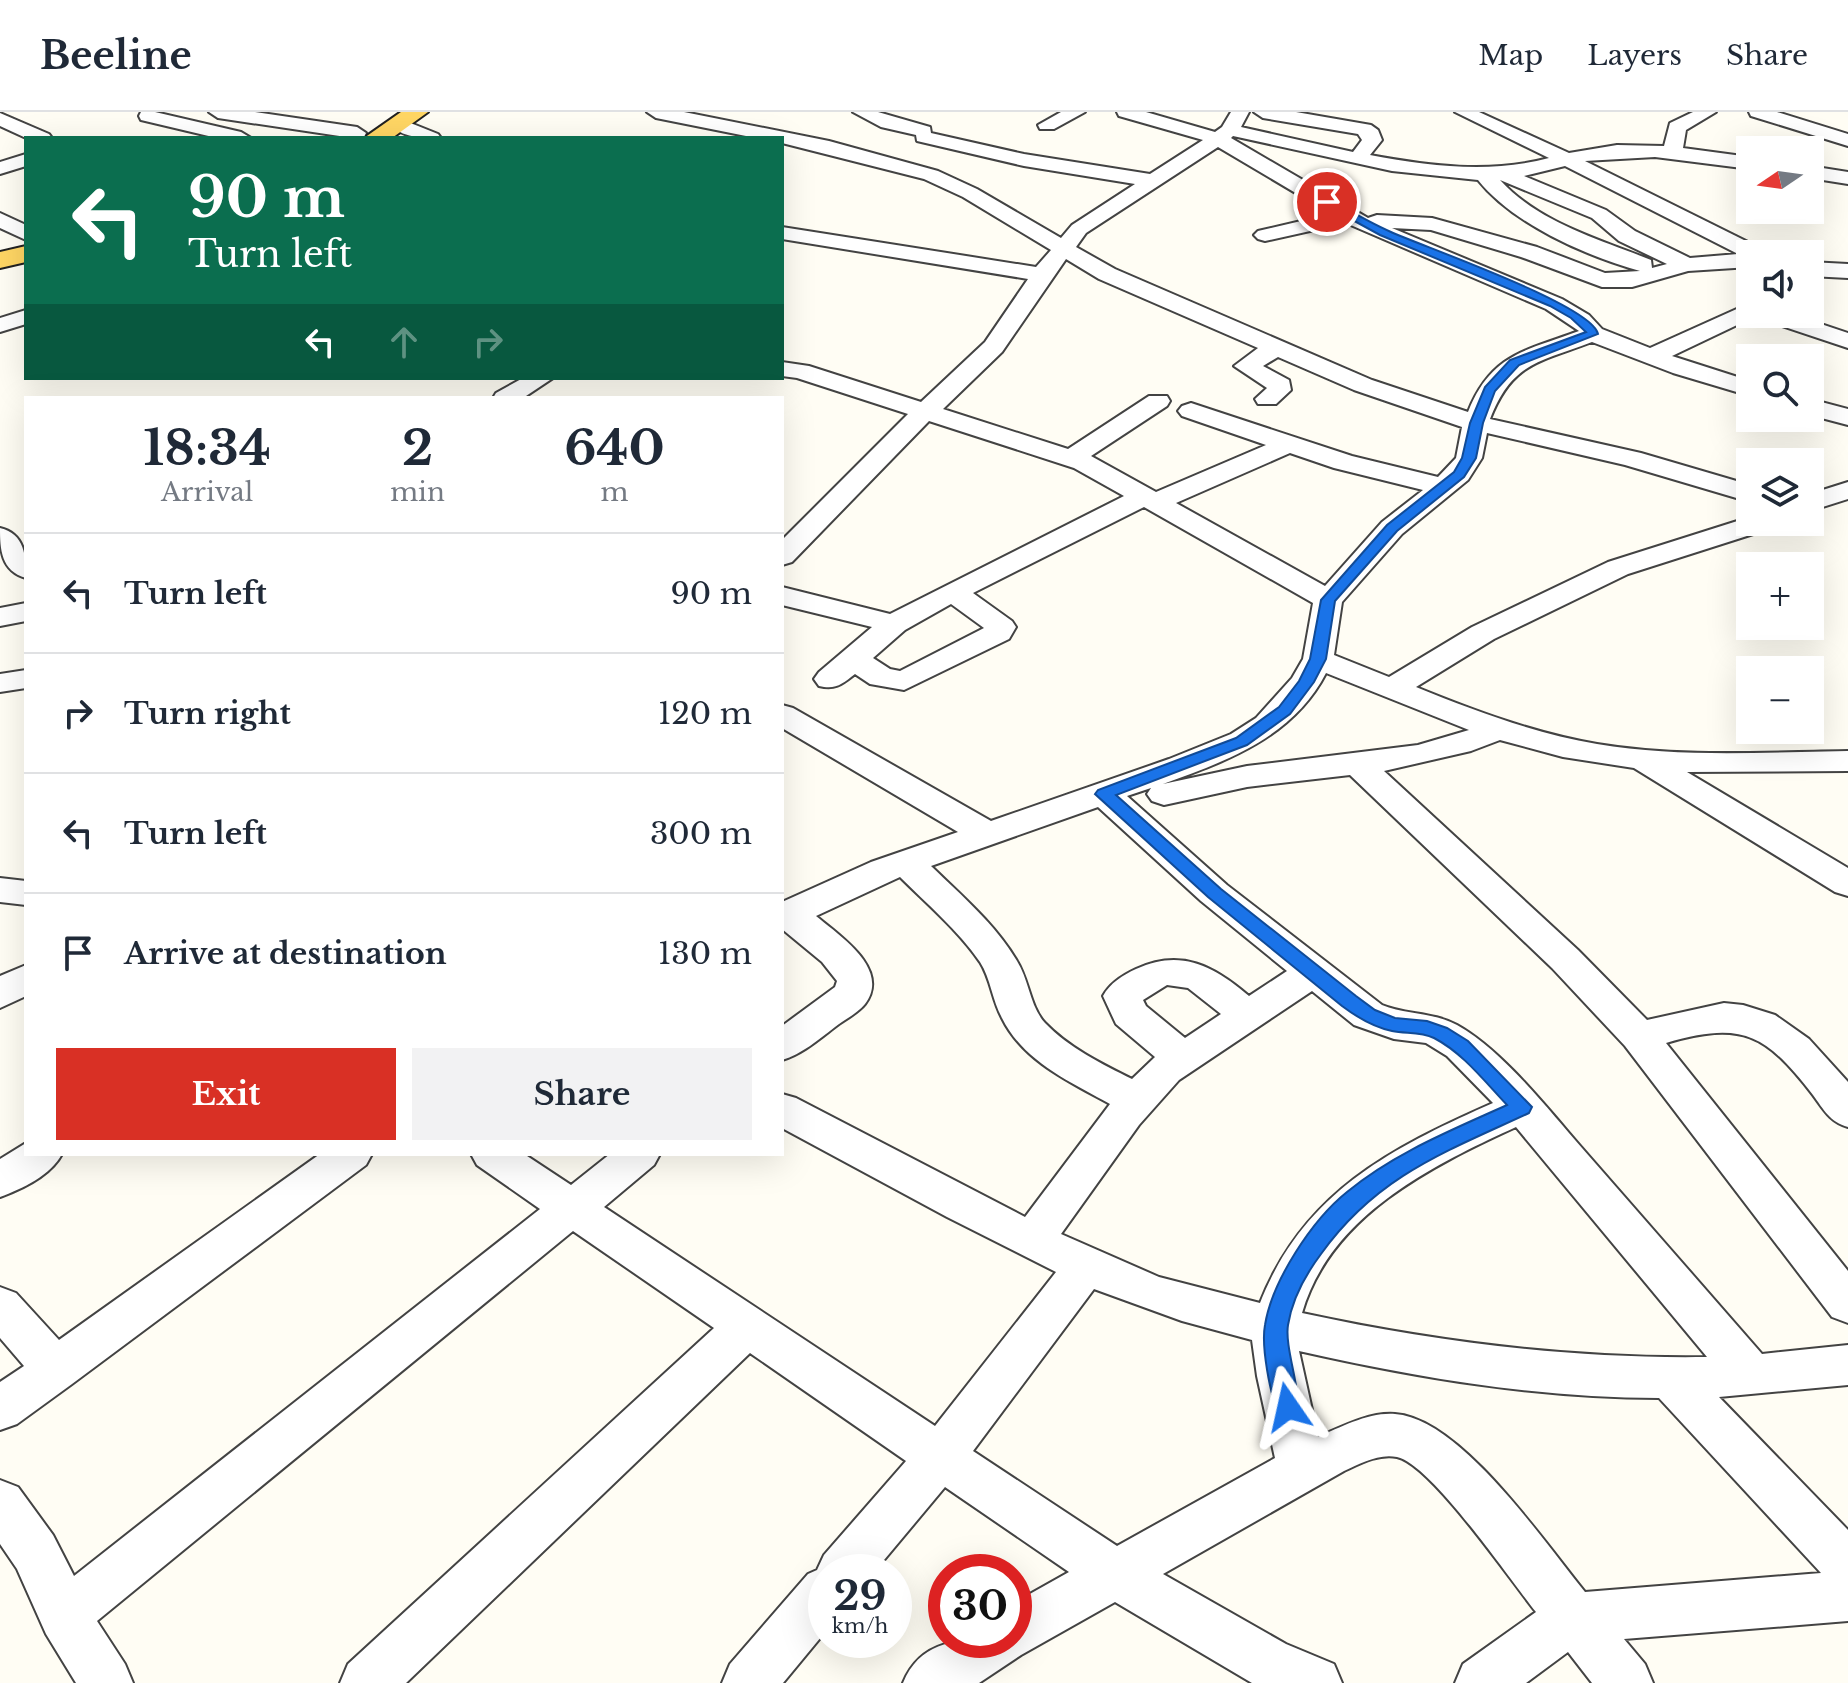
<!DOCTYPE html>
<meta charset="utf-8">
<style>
:root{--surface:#fff;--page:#f2f2f3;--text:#1f2937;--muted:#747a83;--line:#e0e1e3;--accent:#d93025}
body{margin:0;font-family:"Libre Baskerville",serif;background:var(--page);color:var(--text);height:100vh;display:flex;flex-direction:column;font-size:30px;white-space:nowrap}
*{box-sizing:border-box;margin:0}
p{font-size:26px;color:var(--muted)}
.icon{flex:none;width:44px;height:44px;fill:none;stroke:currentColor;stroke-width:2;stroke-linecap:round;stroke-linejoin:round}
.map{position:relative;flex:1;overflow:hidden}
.panel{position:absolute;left:24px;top:284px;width:760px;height:760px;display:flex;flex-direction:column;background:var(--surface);border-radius:0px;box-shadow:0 8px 32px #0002}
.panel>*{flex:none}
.top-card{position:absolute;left:24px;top:24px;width:760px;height:244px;border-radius:0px;box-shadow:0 8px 32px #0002;background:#0b6e4f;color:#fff;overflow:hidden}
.needle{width:52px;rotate:257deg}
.fabs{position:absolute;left:1736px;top:24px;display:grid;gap:16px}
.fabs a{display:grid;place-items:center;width:88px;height:88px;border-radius:0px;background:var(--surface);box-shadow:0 8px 32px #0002;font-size:40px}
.speed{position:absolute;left:808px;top:1442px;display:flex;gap:16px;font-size:40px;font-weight:700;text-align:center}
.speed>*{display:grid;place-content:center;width:104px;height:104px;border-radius:50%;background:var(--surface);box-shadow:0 8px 32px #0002;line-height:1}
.speed small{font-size:20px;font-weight:400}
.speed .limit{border:12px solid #d22;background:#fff;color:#111}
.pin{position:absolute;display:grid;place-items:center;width:68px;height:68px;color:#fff;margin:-34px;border:4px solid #fff;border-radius:50%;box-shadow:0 2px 8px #0007}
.me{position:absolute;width:88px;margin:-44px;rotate:349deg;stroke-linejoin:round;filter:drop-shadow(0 0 6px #0008)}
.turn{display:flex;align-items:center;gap:28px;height:168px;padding:0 32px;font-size:36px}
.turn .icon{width:104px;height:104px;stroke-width:2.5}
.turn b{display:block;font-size:56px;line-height:68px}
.lanes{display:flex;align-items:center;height:76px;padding:0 32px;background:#0003;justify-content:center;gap:40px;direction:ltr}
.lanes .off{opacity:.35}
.eta{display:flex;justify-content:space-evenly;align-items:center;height:136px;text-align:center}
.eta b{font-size:48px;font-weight:800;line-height:56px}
.action{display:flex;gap:16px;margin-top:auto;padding:16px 32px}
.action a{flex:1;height:92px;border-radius:0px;background:var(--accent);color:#fff;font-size:32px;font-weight:800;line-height:92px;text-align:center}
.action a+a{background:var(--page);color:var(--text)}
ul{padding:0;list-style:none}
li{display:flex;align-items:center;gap:24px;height:120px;padding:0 32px;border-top:2px solid var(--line)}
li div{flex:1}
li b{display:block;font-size:30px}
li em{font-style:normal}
header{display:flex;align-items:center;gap:48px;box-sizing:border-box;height:112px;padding:0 40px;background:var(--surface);border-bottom:2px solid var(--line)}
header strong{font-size:38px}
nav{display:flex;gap:44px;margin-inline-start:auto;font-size:28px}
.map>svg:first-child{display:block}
</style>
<header>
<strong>Beeline</strong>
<nav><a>Map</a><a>Layers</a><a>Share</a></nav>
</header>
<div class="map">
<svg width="1848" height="1571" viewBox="0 0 1848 1571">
<rect width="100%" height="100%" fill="#fffdf4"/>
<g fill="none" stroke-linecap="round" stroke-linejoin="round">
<defs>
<path id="street" d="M 141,0 L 155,0 L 241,20 L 251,26 L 217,26 L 141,8 L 139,4 Z
M 209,0 L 255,0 L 357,15 L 366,21 L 364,25 L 353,26 L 218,6 Z
M 647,0 L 684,0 L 829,29 L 938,59 L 977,77 L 1061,126 L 1072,113 L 1135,72 L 1024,54 L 917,29 L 916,23 L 881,15 L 853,0 L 878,0 L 930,15 L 931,21 L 1024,42 L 1150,62 L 1203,28 L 1119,4 L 1117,0 L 1146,0 L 1215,20 L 1222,15 L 1231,0 L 1249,0 L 1241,15 L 1353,40 L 1362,28 L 1358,22 L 1263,6 L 1254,0 L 1296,0 L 1371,13 L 1378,18 L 1382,28 L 1370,43 C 1430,54 1489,62 1549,46 L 1455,0 L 1479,0 L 1569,41 L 1617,33 L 1664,34 L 1670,11 L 1693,0 L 1716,0 L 1686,18 L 1683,36 L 1750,45 L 1750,57 L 1655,45 L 1585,49 L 1762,137 L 1765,142 L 1750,142 L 1750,155 L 1688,159 L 1632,175 L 1602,175 L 1521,145 L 1431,118 L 1392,116 L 1562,187 L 1589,203 L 1602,217 L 1650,236 L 1750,191 L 1750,202 L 1791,202 L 1848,221 L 1848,236 L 1761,207 L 1758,203 L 1672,244 L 1750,269 L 1750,284 L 1673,261 L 1592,230 C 1540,250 1512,250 1490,307 L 1641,341 L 1750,373 L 1750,390 L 1625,353 L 1487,321 L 1482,346 L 1468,368 L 1402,422 L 1342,490 L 1334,543 L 1389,565 L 1472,515 L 1608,450 L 1750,405 L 1750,410 L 1776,410 L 1772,416 L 1628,462 L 1494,527 L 1416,575 C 1475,599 1534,621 1597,632 C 1680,646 1765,640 1848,639 L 1848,659 L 1687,660 L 1848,756 L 1848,784 L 1835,780 L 1634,656 L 1563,645 L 1500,628 L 1471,639 L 1384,659 L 1578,838 L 1647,908 L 1724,891 L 1743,893 L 1775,903 L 1809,927 L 1848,970 L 1848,1015 C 1830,1010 1824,998 1813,983 C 1765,921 1742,909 1666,931 L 1848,1159 L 1848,1211 L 1832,1205 L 1625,934 L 1552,856 L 1350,663 L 1247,675 L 1164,693 L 1152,689 L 1147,682 L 1151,676 L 1127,684 L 1227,773 L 1382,893 C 1406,903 1433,900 1457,913 C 1502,938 1548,997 1582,1036 C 1642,1105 1702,1173 1762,1242 L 1848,1233 L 1848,1273 L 1719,1285 L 1848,1418 L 1848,1509 L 1624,1527 L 1645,1552 L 1653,1571 L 1592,1571 L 1568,1540 L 1526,1571 L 1455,1571 L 1463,1552 L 1536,1500 C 1511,1469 1431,1352 1397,1345 C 1379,1341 1359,1352 1344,1359 L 1163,1462 L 1286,1532 L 1334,1552 L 1342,1571 L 1252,1571 L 1115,1490 L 1021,1543 L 979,1571 L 903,1571 C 923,1522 970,1528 1014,1528 L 1014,1491 L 1069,1460 L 945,1375 L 874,1460 L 826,1460 L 826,1519 L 783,1571 L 722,1571 L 730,1552 L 808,1462 L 817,1458 L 824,1443 L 906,1349 L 750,1241 L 406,1571 L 340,1571 L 348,1552 L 714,1216 L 573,1119 L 97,1509 L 125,1552 L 133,1571 L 76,1571 L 46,1522 L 17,1457 L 0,1432 L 0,1368 L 18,1375 L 53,1423 L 74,1464 L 540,1097 L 477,1053 L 471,1042 L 524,1042 L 571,1073 L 610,1042 L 660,1042 L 654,1053 L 604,1095 L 935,1314 L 1056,1160 L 947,1105 L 782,1016 L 782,982 L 796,986 L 1025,1105 L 1110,992 C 1070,970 1023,949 1002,906 C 992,888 991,867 980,850 C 958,818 927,792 900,765 L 816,804 C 840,824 891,857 865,892 C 858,901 844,908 835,915 C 818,928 802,942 782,948 L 782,914 L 835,875 L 837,869 L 822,850 L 782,817 L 782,790 L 871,750 L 958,720 L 782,616 L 782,593 L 793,596 L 991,709 L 1169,647 L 1231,622 L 1256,606 L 1292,566 L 1303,547 L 1313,491 L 1144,395 L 973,481 L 1012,509 L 1016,515 L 1009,527 L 904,578 L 870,572 L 855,562 C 842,572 836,578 819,574 L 814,567 L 819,560 L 872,515 L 782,493 L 782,475 L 890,502 L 1124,384 L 1074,356 L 929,309 L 792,450 L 782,453 L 782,428 L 908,302 L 797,266 L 782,264 L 782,250 L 809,254 L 921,290 L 985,230 L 1028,167 L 782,127 L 782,115 L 1036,155 L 1051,138 L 963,85 L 924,67 L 782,31 L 782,26 L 756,26 L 656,6 ZM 1233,24 L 1392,59 L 1478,68 C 1513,112 1586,144 1640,159 L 1605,161 L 1537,135 L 1432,106 L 1377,103 L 1368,106 L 1231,26 ZM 1218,35 L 1331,102 L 1258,119 L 1254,123 L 1258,127 L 1265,129 L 1346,111 L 1546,197 L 1579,219 C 1525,239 1491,242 1468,300 L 1372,268 L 1115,157 L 1076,135 L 1086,121 ZM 1565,54 L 1738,142 L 1690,146 L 1635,119 L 1606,98 L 1524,64 ZM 1500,68 L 1592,106 L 1619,129 L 1667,152 L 1652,156 L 1651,148 C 1599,127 1539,111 1500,68 ZM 1066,147 L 1099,167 L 1258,236 L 1234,254 L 1267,276 L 1255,287 L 1258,292 L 1276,292 L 1291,278 L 1289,268 L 1263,254 L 1278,245 L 1354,278 L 1462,315 L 1456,346 L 1438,365 L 1352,344 L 1191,291 L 1182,294 L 1178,299 L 1182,304 L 1266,333 L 1156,380 L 1091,344 L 1167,294 L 1170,289 L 1167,284 L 1149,284 L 1068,337 L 943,297 L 1002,240 ZM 1290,341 L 1334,356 L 1423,378 L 1382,410 L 1325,474 L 1176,391 ZM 951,492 L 984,516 L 900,559 L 890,557 L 873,546 L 905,518 ZM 1326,561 L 1469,618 L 1418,633 L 1247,654 L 1163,672 C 1227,649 1293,625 1326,561 ZM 1098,695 L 1201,789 L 1287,859 L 1249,884 C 1214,854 1181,836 1136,857 C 1123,863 1110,871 1103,884 L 1116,912 L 1155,945 L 1132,967 C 1102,952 1069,936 1045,911 C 1030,895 1029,868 1017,849 C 995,812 962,784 931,754 ZM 1167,873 L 1188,876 L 1221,902 L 1185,926 L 1146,894 L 1143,888 ZM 1312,879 L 1354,913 L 1394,927 L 1426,931 L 1447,944 L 1493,991 C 1391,1036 1303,1081 1260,1191 L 1159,1165 L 1061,1122 L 1139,1013 L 1179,968 ZM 1516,1015 L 1707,1245 C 1570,1247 1436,1230 1302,1201 C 1330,1104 1431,1054 1516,1015 ZM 1094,1177 L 1182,1209 L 1252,1228 L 1257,1264 L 1275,1346 L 1117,1434 L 973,1339 ZM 1299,1239 C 1418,1266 1538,1286 1659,1286 L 1821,1461 L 1585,1480 C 1544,1430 1460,1306 1395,1302 C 1369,1300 1341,1315 1318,1325 Z
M 1061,0 L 1085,0 L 1054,17 L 1040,17 L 1038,13 Z
M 1749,0 L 1777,0 L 1848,22 L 1848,34 L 1751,4 Z
M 0,1 L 49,22 L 52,26 L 26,26 L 0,14 Z
M 398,6 L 438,22 L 441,26 C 422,26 402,26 389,12 L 391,8 Z
M 26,42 L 26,54 L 0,62 L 0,50 Z
M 1810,54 L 1848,60 L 1848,72 L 1810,66 Z
M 0,101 L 26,113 L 26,128 L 0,116 Z
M 1810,150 L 1848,152 L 1848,166 L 1810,164 Z
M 26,198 L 26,212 L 0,220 L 0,206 Z
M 523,266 L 553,266 L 523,286 L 493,286 L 496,281 Z
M 1810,287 L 1848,297 L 1848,313 L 1810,303 Z
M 1848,370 L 1848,387 L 1810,399 L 1810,382 Z
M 0,416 C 25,422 26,444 26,466 C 1,459 0,437 0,416 Z
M 26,491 L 26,509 L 0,514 L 0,496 Z
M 26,558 L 26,576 L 0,580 L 0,562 Z
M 0,766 L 26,769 L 26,793 L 0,790 Z
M 26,853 L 26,884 L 0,896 L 0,864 Z
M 26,1031 L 26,1042 L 62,1042 C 51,1063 22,1077 0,1085 L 0,1047 Z
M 320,1042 L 372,1042 L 366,1053 L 72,1272 L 17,1312 L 0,1318 L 0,1270 L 24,1254 L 0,1226 L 0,1175 L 16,1181 L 59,1228 Z"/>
<path id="primary" d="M 401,0 L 428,0 L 392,26 L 364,26 Z
M 26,134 L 26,150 L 0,156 L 0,140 Z"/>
</defs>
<use href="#street" stroke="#434343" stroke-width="4"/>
<use href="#primary" stroke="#212121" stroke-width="4"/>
<use href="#street" fill="#fff" fill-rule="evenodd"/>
<use href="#primary" fill="#ffd664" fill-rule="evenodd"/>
</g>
<path fill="#1a73e8" stroke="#114b97" stroke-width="2" d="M 1323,88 L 1331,88 C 1350,99 1370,111 1391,120 C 1424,135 1592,193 1598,222 L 1519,253 L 1495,279 L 1483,311 L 1476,346 L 1464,365 L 1397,419 L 1335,489 L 1326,547 L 1314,570 L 1290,602 L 1247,633 L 1116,683 L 1221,777 L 1356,884 L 1375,898 L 1395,906 L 1427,909 L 1447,916 L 1468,929 L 1532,995 L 1529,1001 C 1445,1040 1377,1064 1321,1142 C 1306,1162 1292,1188 1288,1213 C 1284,1236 1304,1286 1296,1302 L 1288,1306 L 1279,1302 C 1270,1283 1261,1234 1265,1213 C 1272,1169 1312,1108 1347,1080 C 1394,1041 1452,1018 1507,993 C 1485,970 1463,941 1434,926 C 1420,919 1406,922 1392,919 C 1373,915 1358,906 1342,894 L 1208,785 L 1095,682 L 1098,678 L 1236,626 L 1279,595 L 1299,569 L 1310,547 L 1321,488 L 1387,413 L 1454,360 L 1462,346 L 1470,311 L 1485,275 L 1510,248 L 1586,220 L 1571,206 L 1550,194 L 1380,123 L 1323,92 Z"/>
</svg>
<div class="fabs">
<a><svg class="needle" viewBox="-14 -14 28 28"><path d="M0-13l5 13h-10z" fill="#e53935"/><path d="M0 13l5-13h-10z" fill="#747a83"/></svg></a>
<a><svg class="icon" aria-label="sound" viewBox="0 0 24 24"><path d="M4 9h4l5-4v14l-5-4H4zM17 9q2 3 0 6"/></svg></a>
<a><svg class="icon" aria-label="search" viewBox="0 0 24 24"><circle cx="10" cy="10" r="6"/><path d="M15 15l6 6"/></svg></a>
<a><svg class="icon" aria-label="layers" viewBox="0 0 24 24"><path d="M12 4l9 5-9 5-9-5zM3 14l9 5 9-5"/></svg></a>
<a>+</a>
<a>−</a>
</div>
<div class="speed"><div>29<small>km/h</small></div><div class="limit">30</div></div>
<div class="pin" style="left:1327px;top:90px;background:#d93025"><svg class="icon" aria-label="arrive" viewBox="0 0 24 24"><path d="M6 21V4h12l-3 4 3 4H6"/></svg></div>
<svg class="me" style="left:1288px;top:1295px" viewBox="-20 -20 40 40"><path d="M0-17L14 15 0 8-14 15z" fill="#1a73e8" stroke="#fff" stroke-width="4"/></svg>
<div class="top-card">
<div class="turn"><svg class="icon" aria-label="left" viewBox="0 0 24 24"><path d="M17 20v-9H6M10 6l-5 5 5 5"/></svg><div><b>90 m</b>Turn left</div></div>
<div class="lanes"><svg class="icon" aria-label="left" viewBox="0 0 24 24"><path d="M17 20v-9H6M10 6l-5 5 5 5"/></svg><svg class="icon off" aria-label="ahead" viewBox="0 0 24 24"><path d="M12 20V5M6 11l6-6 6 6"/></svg><svg class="icon off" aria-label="right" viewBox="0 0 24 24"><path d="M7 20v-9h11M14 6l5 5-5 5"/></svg></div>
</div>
<section class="panel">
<div class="eta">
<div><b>18:34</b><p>Arrival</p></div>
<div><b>2</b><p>min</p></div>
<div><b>640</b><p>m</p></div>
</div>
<ul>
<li><svg class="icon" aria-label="left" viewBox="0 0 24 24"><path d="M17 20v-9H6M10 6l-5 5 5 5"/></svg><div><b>Turn left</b></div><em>90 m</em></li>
<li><svg class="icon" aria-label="right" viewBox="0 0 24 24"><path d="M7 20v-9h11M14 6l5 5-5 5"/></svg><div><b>Turn right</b></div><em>120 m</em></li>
<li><svg class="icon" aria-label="left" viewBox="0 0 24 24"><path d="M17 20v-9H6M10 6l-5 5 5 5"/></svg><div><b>Turn left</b></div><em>300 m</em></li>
<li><svg class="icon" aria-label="arrive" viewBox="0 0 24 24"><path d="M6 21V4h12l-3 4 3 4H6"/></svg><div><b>Arrive at destination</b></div><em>130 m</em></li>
</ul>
<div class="action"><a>Exit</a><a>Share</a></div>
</section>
</div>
